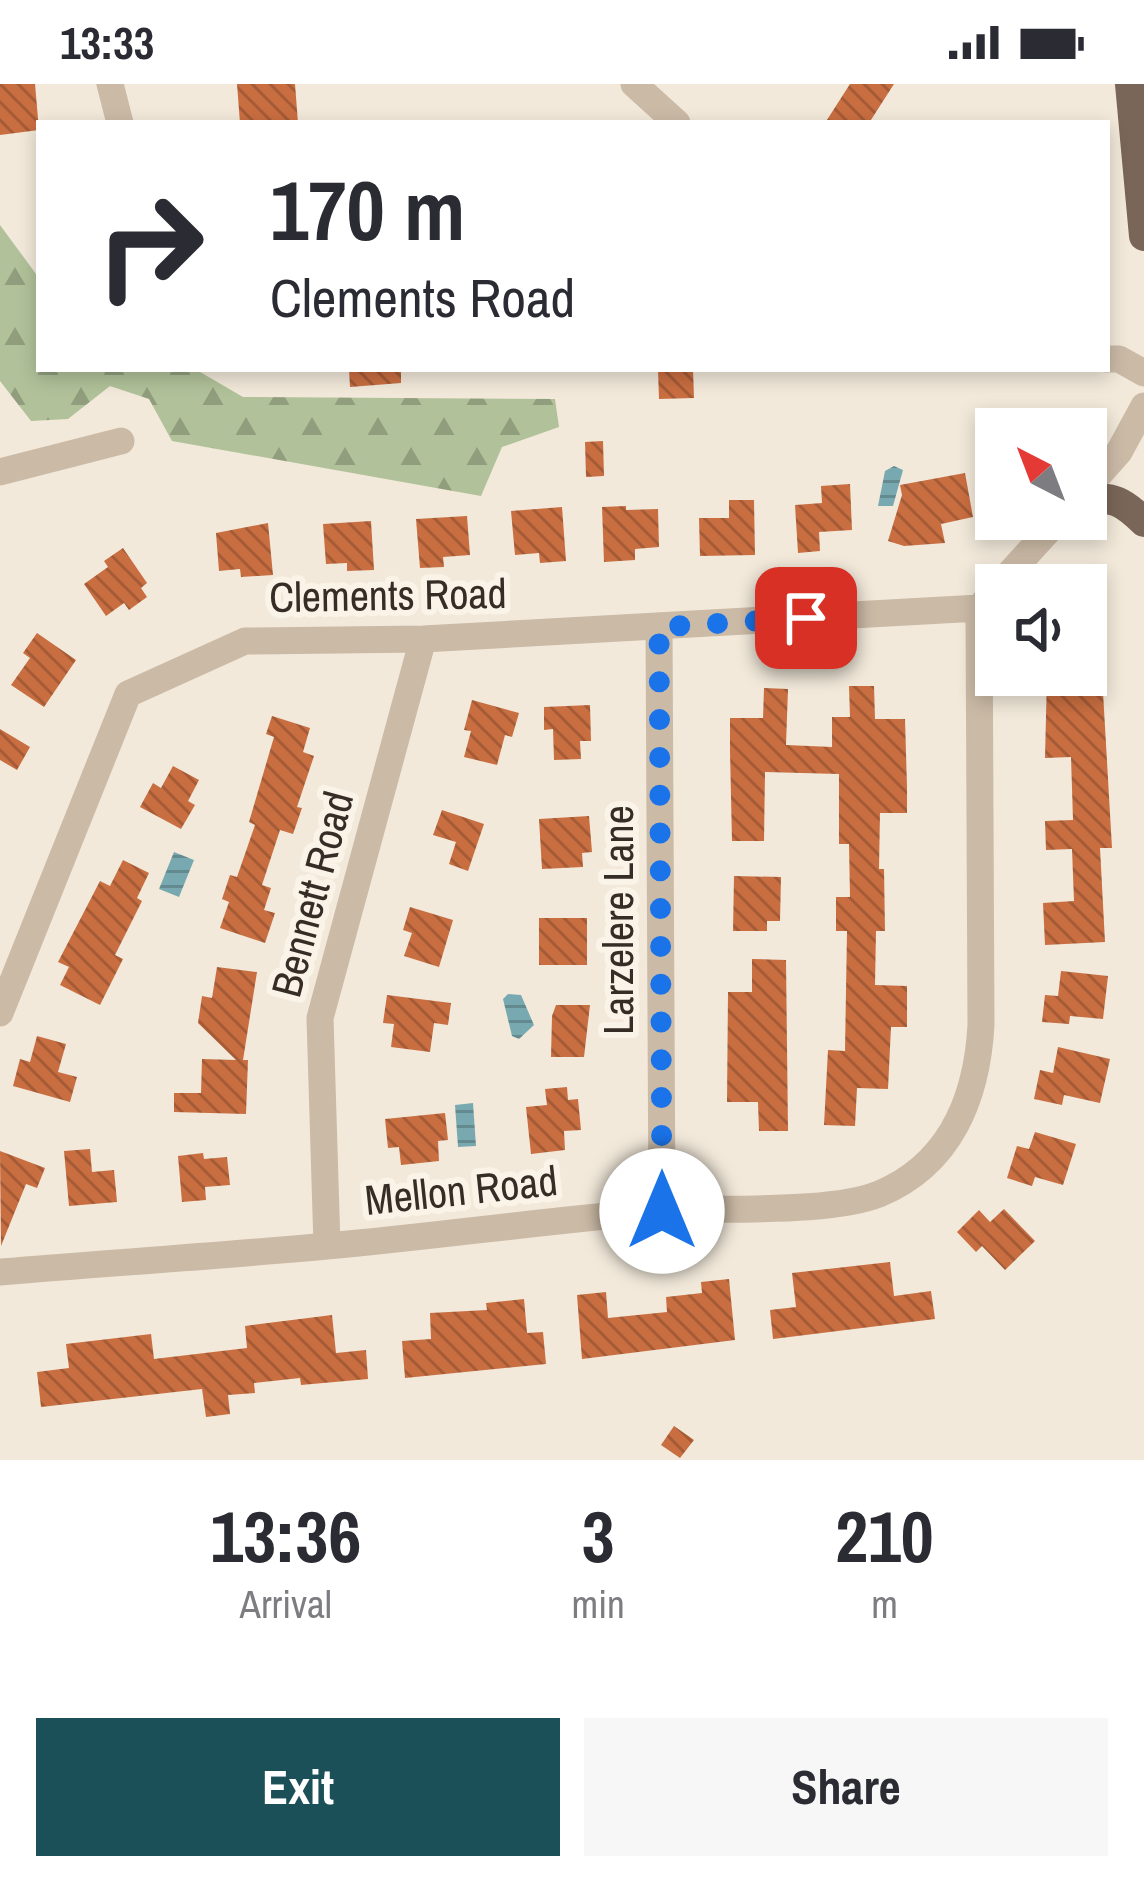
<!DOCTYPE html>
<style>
:root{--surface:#fff;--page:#f7f7f7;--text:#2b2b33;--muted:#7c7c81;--accent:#1c5059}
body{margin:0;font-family:"Archivo Narrow",sans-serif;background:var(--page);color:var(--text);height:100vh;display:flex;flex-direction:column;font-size:45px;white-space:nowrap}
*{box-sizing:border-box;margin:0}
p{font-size:39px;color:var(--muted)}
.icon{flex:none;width:66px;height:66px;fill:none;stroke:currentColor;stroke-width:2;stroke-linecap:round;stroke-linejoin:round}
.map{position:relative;height:1376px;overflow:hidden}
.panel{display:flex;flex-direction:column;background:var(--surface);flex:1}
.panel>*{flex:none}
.guide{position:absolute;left:36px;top:36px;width:1074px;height:252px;border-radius:0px;box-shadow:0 6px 18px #0003;background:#fff;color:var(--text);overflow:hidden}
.needle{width:78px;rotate:318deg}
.controls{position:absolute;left:975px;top:324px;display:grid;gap:24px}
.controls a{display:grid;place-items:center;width:132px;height:132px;border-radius:0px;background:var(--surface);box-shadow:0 6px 18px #0003;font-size:60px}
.pin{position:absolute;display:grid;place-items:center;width:102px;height:102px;color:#fff;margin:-51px;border-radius:24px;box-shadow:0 6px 18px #0006}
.me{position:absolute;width:132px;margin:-66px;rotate:0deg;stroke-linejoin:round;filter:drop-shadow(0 0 9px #0008)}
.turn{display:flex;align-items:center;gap:42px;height:252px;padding:0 36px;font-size:54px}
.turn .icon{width:156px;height:156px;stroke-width:2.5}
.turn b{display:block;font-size:84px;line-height:102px}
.eta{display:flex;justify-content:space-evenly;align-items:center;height:204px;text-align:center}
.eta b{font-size:72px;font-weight:700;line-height:84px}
.primary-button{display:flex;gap:24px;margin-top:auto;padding:24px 36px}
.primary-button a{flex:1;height:138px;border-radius:0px;background:var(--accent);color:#fff;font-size:48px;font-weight:700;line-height:138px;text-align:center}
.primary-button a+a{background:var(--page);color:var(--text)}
.status{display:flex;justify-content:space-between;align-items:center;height:84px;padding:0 60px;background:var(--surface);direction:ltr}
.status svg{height:33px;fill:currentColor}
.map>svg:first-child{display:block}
</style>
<div class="status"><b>13:33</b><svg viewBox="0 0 49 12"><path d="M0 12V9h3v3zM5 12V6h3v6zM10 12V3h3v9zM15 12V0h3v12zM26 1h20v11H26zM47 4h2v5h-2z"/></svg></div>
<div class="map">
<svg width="1144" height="1376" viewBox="0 0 1144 1376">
<defs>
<pattern id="forest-firs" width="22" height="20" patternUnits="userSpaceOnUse" patternTransform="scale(3)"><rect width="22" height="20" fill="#b1c29a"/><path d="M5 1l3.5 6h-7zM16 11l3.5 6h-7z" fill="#919e7e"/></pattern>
<pattern id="water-rules" width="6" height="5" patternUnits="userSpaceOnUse" patternTransform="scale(3)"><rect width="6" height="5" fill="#78a9b0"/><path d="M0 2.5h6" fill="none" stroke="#638a8f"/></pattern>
<pattern id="building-back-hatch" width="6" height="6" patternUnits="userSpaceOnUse" patternTransform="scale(3)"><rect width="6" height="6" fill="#c96e41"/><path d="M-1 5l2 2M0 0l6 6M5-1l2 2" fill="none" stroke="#a45b36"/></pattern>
</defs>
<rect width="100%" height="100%" fill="#f2e9da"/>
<path fill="url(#forest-firs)" d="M 0,141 L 39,194 L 39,285 L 195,285 L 243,313 L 555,315 L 559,343 L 502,363 L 481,412 L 172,357 L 149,315 L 110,302 L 68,335 L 31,337 L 0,297 Z"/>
<path fill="url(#water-rules)" d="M 894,382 L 903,386 L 893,422 L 878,422 L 885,387 Z
M 174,768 L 194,776 L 179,813 L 159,805 Z
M 508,910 L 521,911 L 534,941 L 519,955 L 512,952 L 503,915 Z
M 473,1019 L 476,1062 L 458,1063 L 455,1021 Z"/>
<path fill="url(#building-back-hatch)" d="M 0,0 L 35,0 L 39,46 L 0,51 Z
M 237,0 L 295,0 L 298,39 L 240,39 Z
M 850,0 L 894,0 L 869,39 L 825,39 Z
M 349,285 L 401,285 L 401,299 L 350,303 Z
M 693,285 L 694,314 L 659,315 L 658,286 Z
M 603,357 L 604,392 L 586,393 L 585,358 Z
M 965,389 L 973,433 L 941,440 L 945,459 L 904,462 L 888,457 L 902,411 L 900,401 Z
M 850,400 L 852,446 L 819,448 L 820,467 L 798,469 L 795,421 L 822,419 L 821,402 Z
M 729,416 L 754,416 L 755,471 L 700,472 L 699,434 L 729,434 Z
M 626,422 L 626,426 L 658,425 L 659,463 L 635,465 L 635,476 L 604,478 L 602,423 Z
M 562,423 L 566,477 L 540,479 L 539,469 L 515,471 L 511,427 Z
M 467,432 L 470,471 L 443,473 L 444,483 L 420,484 L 416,435 Z
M 371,437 L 374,486 L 347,487 L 347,479 L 326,480 L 323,440 Z
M 268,439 L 273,491 L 241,493 L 240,485 L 219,487 L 216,449 Z
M 123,464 L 147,499 L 141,504 L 147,513 L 129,526 L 124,519 L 106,532 L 84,500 L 108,483 L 104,477 Z
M 1100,495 L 1107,589 L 1086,590 L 1086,496 Z
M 37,549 L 76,576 L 44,623 L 11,601 L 30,574 L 23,569 Z
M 1047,591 L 1102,591 L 1112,764 L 1100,764 L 1105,858 L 1045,861 L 1043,819 L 1074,817 L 1072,765 L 1046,766 L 1045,737 L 1073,736 L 1071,673 L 1045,674 Z
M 849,602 L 874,602 L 875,635 L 905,635 L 907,703 L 907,729 L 880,729 L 879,785 L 884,785 L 885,847 L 876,847 L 875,901 L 907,902 L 907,943 L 891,943 L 888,1005 L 857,1004 L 855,1042 L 824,1041 L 828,966 L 845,967 L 847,847 L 836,847 L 836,813 L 850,813 L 849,760 L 839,760 L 839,690 L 765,688 L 764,757 L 732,757 L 730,667 L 730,634 L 763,634 L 764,604 L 788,605 L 786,661 L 832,663 L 832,633 L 850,633 Z
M 472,616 L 519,629 L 512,653 L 505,651 L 497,681 L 464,673 L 471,647 L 464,646 Z
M 590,621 L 591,657 L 580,657 L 581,675 L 554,676 L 553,645 L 544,646 L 544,623 Z
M 272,632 L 310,644 L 303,668 L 314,672 L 297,723 L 302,724 L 293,750 L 280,746 L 262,801 L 271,804 L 264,826 L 275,829 L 265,859 L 220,844 L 229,818 L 222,815 L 230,791 L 237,793 L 255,741 L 249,738 L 274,653 L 266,650 Z
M 0,645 L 30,663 L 17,686 L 0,676 Z
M 173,682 L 199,696 L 188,717 L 195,721 L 181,745 L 140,723 L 153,699 L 161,704 Z
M 442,726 L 484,740 L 468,787 L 449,780 L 456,758 L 433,751 Z
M 589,732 L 592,768 L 582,769 L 583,783 L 542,785 L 539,735 Z
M 123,776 L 149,789 L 137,814 L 142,817 L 115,871 L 123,875 L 100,921 L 60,901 L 69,883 L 58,878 L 100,797 L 110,802 Z
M 734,792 L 781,793 L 780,837 L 767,837 L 767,847 L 733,847 Z
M 410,823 L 453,836 L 439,883 L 404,872 L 412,849 L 403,846 Z
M 539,834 L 587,834 L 587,881 L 539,881 Z
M 752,875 L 786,876 L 788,1047 L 759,1047 L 758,1018 L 727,1018 L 728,908 L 752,908 Z
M 217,883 L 257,888 L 243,976 L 248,976 L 246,1030 L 174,1028 L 174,1009 L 201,1009 L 202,975 L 236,976 L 198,939 L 202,912 L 212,914 Z
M 1061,887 L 1108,892 L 1103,935 L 1070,932 L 1069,940 L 1042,938 L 1045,911 L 1058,912 Z
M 387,911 L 451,919 L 448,941 L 434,939 L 430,968 L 391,963 L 394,940 L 383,939 Z
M 556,921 L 590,921 L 584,973 L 551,973 L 552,932 Z
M 37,952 L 66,960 L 58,988 L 77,993 L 70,1018 L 13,1002 L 20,975 L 30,978 Z
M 1058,963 L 1110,975 L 1100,1019 L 1064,1011 L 1062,1021 L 1034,1015 L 1040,986 L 1053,989 Z
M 567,1003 L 568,1016 L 578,1015 L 581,1046 L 564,1047 L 565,1066 L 531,1070 L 526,1023 L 547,1021 L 545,1005 Z
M 445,1029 L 448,1056 L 438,1057 L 439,1077 L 401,1081 L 399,1063 L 388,1064 L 385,1035 Z
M 1035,1048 L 1076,1060 L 1063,1101 L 1035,1093 L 1032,1102 L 1007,1094 L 1017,1062 L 1029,1065 Z
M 90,1065 L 92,1088 L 114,1086 L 117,1118 L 69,1122 L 64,1067 Z
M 0,1067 L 45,1084 L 37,1104 L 26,1100 L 1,1162 Z
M 203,1069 L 204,1075 L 227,1073 L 230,1101 L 205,1103 L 206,1116 L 182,1118 L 178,1072 Z
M 1004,1125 L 1035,1157 L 1005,1186 L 982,1162 L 976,1168 L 957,1148 L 979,1126 L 990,1138 Z
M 890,1178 L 894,1212 L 931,1207 L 935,1235 L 773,1255 L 770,1226 L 796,1223 L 792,1189 Z
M 729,1195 L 735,1256 L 582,1275 L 577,1211 L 606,1208 L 608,1234 L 667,1228 L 666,1213 L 702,1209 L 701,1198 Z
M 524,1215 L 527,1249 L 543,1248 L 546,1280 L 405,1294 L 402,1257 L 431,1255 L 430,1229 L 487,1226 L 486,1219 Z
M 332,1231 L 336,1269 L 366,1266 L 368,1295 L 301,1301 L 300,1294 L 254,1299 L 255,1309 L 228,1311 L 230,1330 L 206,1333 L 202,1305 L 41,1323 L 37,1288 L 69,1284 L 66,1260 L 151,1250 L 154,1275 L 247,1264 L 245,1242 Z
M 674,1342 L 694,1356 L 680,1374 L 661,1361 Z"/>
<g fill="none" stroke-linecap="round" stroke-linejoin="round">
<path stroke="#cbbaa6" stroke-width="27" d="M 110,0 L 120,39
M 634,0 L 677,39
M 1107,275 L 1119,275 L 1144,289
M 0,388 L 121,357
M 1086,405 L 1119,368 L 1144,322
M 999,501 L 1059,435
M 659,543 L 662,1127
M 0,929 L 128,610 L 245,557 L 423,555 L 979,524 L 996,505
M 327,1162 L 320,934 L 423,555
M 0,1188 C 109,1179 218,1172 327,1162 C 438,1152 550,1136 661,1127 C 719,1123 829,1130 879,1110 C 951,1080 977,1013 981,941 L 979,524"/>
<path stroke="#796658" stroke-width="30" d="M 1130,0 L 1144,152
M 1086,418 C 1111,409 1126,420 1144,438"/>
</g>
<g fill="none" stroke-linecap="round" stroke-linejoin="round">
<path stroke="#1a73e8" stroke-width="21" stroke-dasharray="0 37.8" d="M 662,1127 L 659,543 L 806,534"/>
</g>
<g text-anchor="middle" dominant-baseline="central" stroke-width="12" stroke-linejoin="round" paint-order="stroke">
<g font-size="42" fill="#372d27" stroke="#faf3e7">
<text transform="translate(388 511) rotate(-1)">Clements Road</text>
<text transform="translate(312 810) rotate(-75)">Bennett Road</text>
<text transform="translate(618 836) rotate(-90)">Larzelere Lane</text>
<text transform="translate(461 1106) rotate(-6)">Mellon Road</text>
</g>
</g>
</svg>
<div class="controls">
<a><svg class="needle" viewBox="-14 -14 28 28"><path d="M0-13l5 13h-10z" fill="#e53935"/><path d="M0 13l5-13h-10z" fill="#7c7c81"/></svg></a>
<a><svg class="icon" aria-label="sound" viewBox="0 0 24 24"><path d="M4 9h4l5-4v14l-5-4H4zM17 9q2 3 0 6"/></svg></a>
</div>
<div class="pin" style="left:806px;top:534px;background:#d93025"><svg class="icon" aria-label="arrive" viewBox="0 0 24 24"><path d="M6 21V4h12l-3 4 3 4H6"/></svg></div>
<svg class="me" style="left:662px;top:1127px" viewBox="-20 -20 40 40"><circle r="19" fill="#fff"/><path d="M0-13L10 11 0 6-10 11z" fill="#1a73e8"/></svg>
<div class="guide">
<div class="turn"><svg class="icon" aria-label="right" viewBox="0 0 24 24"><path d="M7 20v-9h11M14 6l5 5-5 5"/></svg><div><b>170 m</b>Clements Road</div></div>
</div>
</div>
<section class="panel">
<div class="eta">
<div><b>13:36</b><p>Arrival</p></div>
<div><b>3</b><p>min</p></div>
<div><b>210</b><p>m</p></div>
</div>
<div class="primary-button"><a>Exit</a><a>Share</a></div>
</section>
